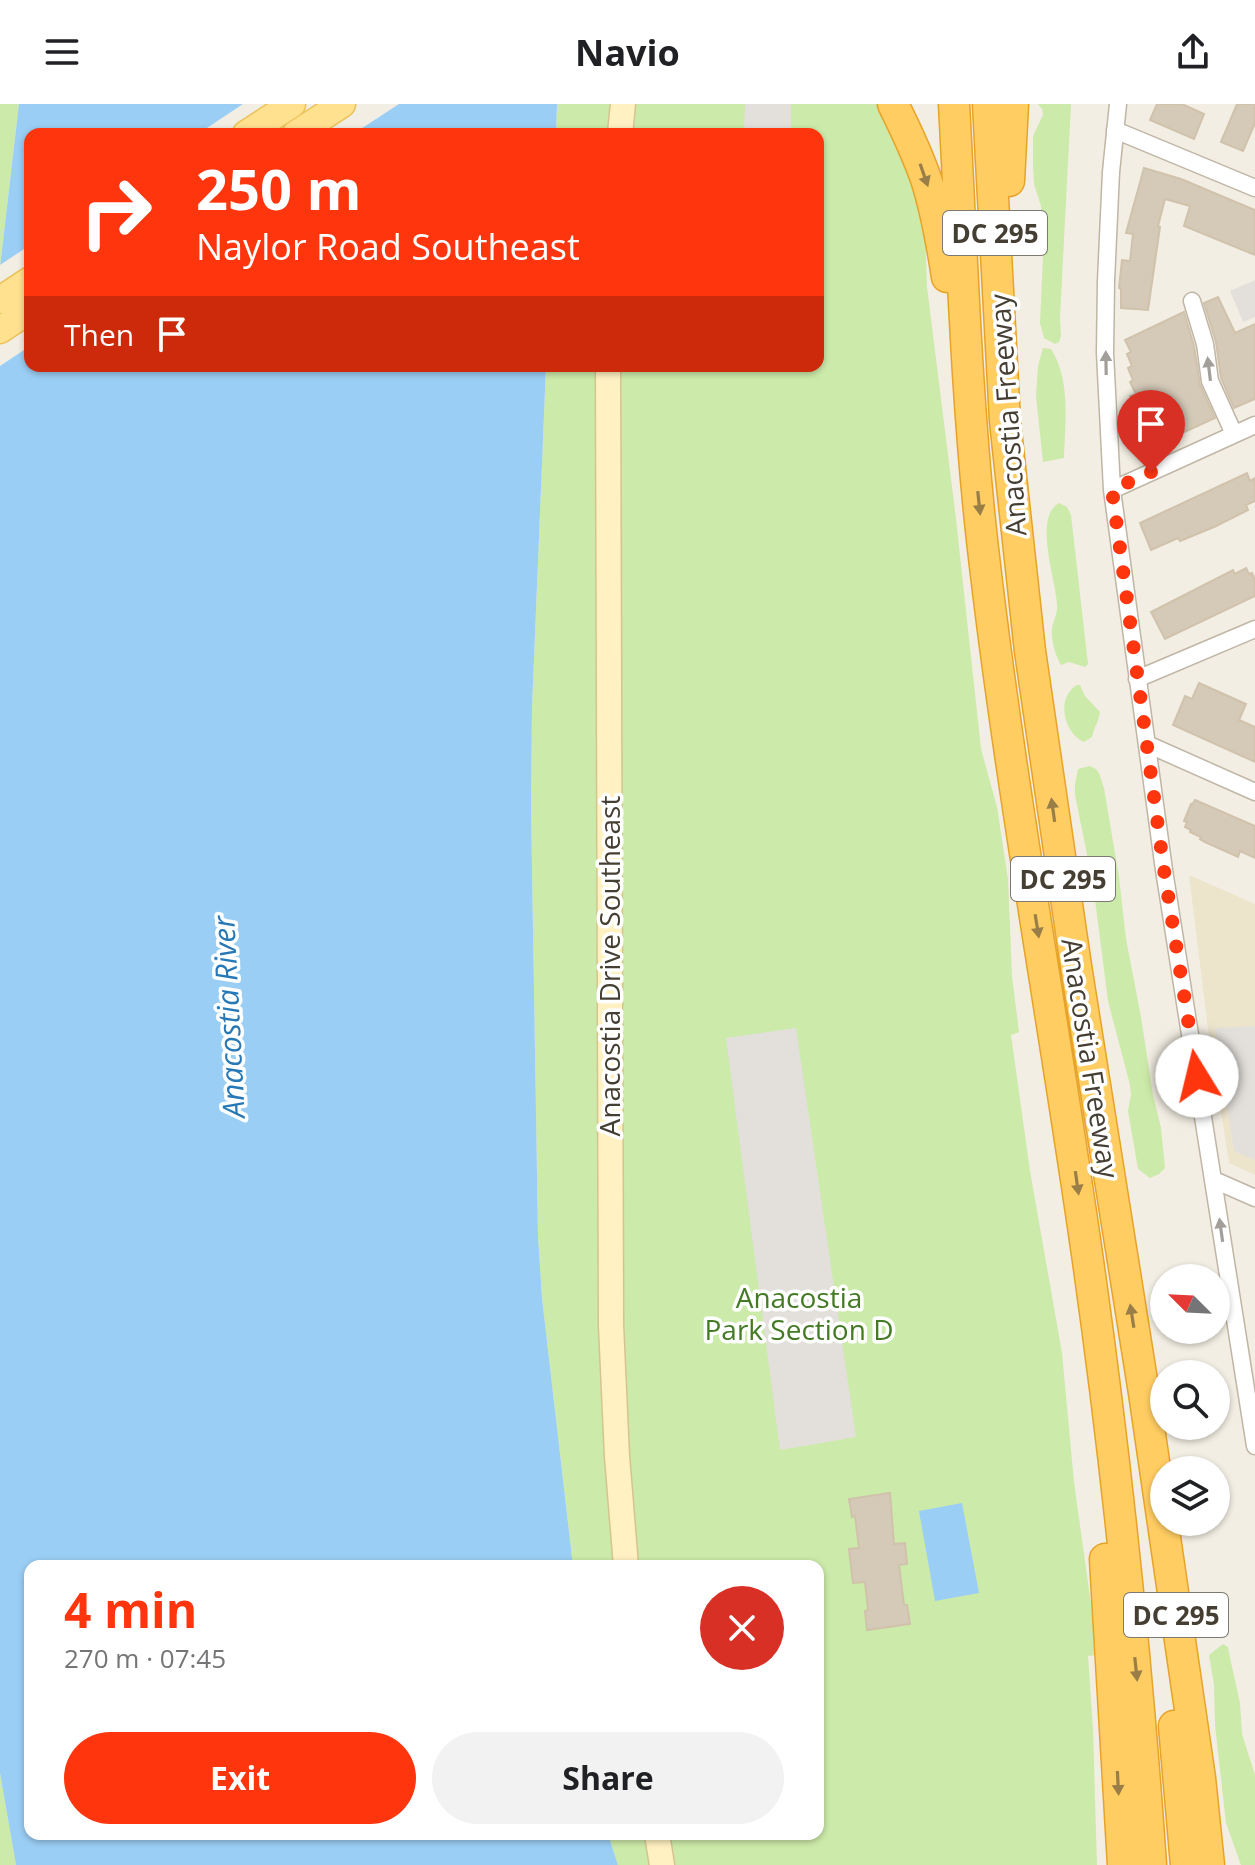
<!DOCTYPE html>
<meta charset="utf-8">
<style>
:root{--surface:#fff;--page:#f2f2f2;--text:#202124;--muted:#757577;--accent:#ff350e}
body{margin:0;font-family:"Open Sans",sans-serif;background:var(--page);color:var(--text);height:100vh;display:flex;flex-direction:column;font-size:30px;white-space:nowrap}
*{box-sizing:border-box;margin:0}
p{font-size:26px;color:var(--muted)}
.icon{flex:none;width:44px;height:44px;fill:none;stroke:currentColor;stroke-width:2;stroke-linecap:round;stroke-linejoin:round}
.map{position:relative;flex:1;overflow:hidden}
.details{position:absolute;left:24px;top:1456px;width:800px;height:280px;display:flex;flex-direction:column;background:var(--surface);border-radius:16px;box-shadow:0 2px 6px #0004}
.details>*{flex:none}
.hud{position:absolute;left:24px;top:24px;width:800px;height:244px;border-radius:16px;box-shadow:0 2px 6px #0004;background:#ff350e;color:#fff;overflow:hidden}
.needle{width:52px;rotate:294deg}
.tools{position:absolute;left:1150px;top:1160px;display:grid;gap:16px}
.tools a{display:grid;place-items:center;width:80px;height:80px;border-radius:50%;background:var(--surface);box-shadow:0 2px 6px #0004;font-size:40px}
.pin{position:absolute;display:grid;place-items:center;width:68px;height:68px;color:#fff;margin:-82px -34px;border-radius:50% 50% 50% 0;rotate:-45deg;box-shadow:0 0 8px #0007}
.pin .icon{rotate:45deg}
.me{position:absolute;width:88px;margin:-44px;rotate:351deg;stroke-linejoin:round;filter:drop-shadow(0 0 6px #0008)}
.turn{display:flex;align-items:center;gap:28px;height:168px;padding:0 40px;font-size:36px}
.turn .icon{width:104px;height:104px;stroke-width:2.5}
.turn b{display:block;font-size:56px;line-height:68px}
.then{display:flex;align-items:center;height:76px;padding:0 40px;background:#0003;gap:16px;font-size:30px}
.round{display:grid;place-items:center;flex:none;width:84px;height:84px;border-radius:42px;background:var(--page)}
.head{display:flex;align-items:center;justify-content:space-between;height:136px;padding:0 40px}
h1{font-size:48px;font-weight:700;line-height:60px;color:var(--accent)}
.action{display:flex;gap:16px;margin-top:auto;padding:16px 40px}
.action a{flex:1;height:92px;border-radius:48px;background:var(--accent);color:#fff;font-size:32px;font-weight:700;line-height:92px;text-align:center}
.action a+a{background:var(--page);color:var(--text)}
header{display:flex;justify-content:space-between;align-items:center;height:104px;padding:0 40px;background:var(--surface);font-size:36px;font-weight:700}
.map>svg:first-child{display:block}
</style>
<header><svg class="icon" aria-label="menu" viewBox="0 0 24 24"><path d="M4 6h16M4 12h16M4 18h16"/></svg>Navio<svg class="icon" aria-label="share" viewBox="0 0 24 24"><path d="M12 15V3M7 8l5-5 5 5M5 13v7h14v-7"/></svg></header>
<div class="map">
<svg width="1255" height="1761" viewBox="0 0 1255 1761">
<rect width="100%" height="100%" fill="#f3eee3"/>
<path fill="#ede4cc" d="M 1189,771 L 1255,800 L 1255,1071 L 1229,1059 L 1208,925 Z"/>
<path fill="#cceaa9" d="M 0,0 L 19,0 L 0,163 Z
M 557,0 L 880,0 L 924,99 L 927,183 L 956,415 L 981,645 L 997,703 L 1008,775 L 1012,872 L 1019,928 L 1011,931 L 1030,1067 L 1062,1249 L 1074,1378 L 1098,1551 L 1088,1552 L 1093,1625 L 1097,1761 L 618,1761 L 608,1730 L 818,1730 L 818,1462 L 573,1462 L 542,1194 L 538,1132 L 531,702 L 532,604 L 546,262 L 818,262 L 818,30 L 556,30 Z
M 1038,0 L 1071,0 L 1060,214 L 1061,232 L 1059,238 L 1055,240 L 1044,234 L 1040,219 L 1043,152 L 1041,102 L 1034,80 L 1033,63 L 1033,32 L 1043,11 L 1042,5 Z
M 1043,244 L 1051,245 C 1071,276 1065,318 1064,354 L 1043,358 L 1036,292 L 1038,262 Z
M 1059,399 L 1067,403 L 1071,411 L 1088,560 L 1085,563 L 1069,558 L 1061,561 C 1055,551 1051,536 1052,525 C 1053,517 1058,509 1057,500 C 1056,476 1033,413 1059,399 Z
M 1077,581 L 1080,581 L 1085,592 L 1100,608 C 1099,617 1094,623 1092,633 L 1084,638 C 1063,629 1056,593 1077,581 Z
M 1090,662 L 1096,665 L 1099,669 L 1104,684 L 1119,773 L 1126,835 L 1141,913 L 1153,991 L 1161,1024 L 1165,1064 L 1159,1070 L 1150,1074 L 1138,1065 L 1128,1007 L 1131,990 L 1130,981 L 1108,897 L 1093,780 L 1075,691 L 1075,680 L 1078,665 Z
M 1223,1540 L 1228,1543 L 1229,1549 L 1240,1599 L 1242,1630 L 1255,1671 L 1255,1761 L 1241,1761 L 1226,1719 L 1215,1621 L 1214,1581 L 1209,1551 Z
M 0,1669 L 16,1761 L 0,1761 Z"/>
<path fill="#e3e0dc" d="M 745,0 L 791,0 L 791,30 L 744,30 Z
M 1255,176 L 1255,213 L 1243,218 L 1230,187 Z
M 1255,922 L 1255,1056 L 1234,1047 L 1215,924 Z
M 796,924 L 856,1333 L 780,1346 L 726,934 Z"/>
<path fill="#9bcef4" d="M 19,0 L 557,0 L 556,30 L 30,30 L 30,262 L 546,262 L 532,604 L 531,702 L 538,1132 L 542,1194 L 573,1462 L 30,1462 L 30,1730 L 608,1730 L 618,1761 L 16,1761 L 0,1669 L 0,163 Z
M 962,1399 L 979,1489 L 935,1497 L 919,1407 Z"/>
<path fill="#f3eee3" d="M 243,0 L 399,0 L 353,30 L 198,30 Z
M 30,141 L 30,242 L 0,262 L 0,161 Z"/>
<path fill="#d5cab8" stroke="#d0c2ab" stroke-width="2" d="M 1157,0 L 1182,0 L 1204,10 L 1194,35 L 1150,16 Z
M 1237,0 L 1255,0 L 1255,19 L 1243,47 L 1221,38 Z
M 1144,64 L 1181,75 L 1255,106 L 1255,151 L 1184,122 L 1190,102 L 1165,95 L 1158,122 L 1160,123 L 1148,206 L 1121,204 L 1121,185 L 1119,184 L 1122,156 L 1130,157 L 1133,130 L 1126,129 Z
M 1218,193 L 1235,229 L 1255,220 L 1255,295 L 1234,304 L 1221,274 L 1216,238 L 1204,199 Z
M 1184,208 L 1194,242 L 1200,281 L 1215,314 L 1180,330 L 1179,328 L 1145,346 L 1134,323 L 1143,319 L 1130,292 L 1136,290 L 1130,278 L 1133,276 L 1128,264 L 1132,262 L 1127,250 L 1131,248 L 1125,236 Z
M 1247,369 L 1250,377 L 1255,374 L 1255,397 L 1246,401 L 1248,406 L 1214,423 L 1180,437 L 1178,434 L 1151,446 L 1140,419 Z
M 1246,464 L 1249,470 L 1252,469 L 1255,476 L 1255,492 L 1165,535 L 1151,508 L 1233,466 L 1235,470 Z
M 1199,579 L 1246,600 L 1239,616 L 1255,623 L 1255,658 L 1173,621 L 1185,592 L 1192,595 Z
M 1195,696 L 1255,722 L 1255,754 L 1240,747 L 1238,753 L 1205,738 L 1200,735 L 1201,733 L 1190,728 L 1191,726 L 1185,723 L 1187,718 L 1184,717 L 1191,700 L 1192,701 Z
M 890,1389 L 894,1440 L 905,1439 L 907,1460 L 899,1461 L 904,1501 L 907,1501 L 910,1520 L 867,1526 L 865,1507 L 868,1506 L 865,1478 L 853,1479 L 849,1445 L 859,1444 L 855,1412 L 852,1413 L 849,1395 Z"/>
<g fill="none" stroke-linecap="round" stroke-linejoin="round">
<defs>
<path id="street" d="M 1118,0 L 1111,68 L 1106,177 L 1105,249 L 1112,386 L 1164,766 L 1255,1342
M 1115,26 L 1255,84
M 1192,197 L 1205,240 L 1210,277 L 1234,330
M 1112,386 L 1255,321
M 1137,575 L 1255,525
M 1147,640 L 1255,688
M 1214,1076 L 1255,1094"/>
<path id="secondary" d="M 620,30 L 623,0
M 608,262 L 611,1221 L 617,1352 L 626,1462
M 657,1730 L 662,1761"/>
<path id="primary" d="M 246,30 L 292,0
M 296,30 L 342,0
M 0,196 L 30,176
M 0,226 L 30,206"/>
<path id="highway" d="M 893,0 C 905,24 917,49 926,75 C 936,106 942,140 947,173
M 954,0 C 962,145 966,291 982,436 C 1009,675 1053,912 1087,1150 C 1116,1353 1137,1557 1151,1761
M 988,0 L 1005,317 L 1030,547 L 1076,862 L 1144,1289 L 1200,1674 L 1209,1761
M 1009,77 L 1013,0
M 1105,1455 L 1123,1761
M 1174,1622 L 1186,1761"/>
</defs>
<use href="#street" stroke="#bfb6a5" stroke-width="19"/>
<use href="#secondary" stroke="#d5c490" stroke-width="27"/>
<use href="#primary" stroke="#ebc159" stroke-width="29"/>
<use href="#highway" stroke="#e7a329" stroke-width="33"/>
<use href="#street" stroke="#fff" stroke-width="16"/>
<use href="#secondary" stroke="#fff1c1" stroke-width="24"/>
<use href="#primary" stroke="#ffe190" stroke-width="26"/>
<use href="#highway" stroke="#ffcd62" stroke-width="30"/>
</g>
<defs><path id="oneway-solid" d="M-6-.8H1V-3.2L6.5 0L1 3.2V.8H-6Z" transform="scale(2)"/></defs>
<g fill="#997e48">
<use href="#oneway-solid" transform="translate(924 71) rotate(71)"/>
<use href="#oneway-solid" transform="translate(979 399) rotate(84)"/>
<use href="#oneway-solid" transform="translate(1053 706) rotate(-98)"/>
<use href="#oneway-solid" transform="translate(1037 822) rotate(81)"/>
<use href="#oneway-solid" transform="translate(1077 1079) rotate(82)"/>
<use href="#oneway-solid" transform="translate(1132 1212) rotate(-99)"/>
<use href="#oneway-solid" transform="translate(1136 1565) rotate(84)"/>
<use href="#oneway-solid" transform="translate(1118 1679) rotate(87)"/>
</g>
<g fill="#a29e99">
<use href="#oneway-solid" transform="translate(1106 259) rotate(-91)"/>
<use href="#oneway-solid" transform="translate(1209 265) rotate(-97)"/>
<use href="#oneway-solid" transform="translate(1221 1126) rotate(-98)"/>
</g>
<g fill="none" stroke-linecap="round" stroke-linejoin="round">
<path stroke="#ff350e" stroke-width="14" stroke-dasharray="0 25.2" d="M 1151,368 L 1112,386 L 1164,766 L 1197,972"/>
</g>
<g text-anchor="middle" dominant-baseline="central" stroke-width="7" stroke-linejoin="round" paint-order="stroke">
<g fill="#fff" stroke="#7d7870" stroke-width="2">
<rect x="943" y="107" width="104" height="44" rx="6"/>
<rect x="1011" y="753" width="104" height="44" rx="6"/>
<rect x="1124" y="1489" width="104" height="44" rx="6"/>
</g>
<g font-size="26" font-weight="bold" fill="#453e33">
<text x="995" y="129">DC 295</text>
<text x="1063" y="775">DC 295</text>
<text x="1176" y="1511">DC 295</text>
</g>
<g font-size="28" fill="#453e33" stroke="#fff">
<text transform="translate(1007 311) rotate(-94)">Anacostia Freeway</text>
<text transform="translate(609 862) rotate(-90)">Anacostia Drive Southeast</text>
<text transform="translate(1091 954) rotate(81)">Anacostia Freeway</text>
</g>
<g font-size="28" fill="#437a23" stroke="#fff">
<text x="799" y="1193">Anacostia<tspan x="799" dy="32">Park Section D</tspan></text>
</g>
<g font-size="30" font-style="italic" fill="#2678b7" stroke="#fff">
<text transform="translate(228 913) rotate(-93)">Anacostia River</text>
</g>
</g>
</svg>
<div class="tools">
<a><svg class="needle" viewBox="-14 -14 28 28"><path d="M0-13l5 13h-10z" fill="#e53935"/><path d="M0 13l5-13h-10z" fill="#757577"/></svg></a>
<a><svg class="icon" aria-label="search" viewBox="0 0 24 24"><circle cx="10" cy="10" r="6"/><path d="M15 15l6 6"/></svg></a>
<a><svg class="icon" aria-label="layers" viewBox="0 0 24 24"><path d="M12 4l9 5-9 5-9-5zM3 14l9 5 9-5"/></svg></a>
</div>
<div class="pin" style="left:1151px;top:368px;background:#d93025"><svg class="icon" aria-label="arrive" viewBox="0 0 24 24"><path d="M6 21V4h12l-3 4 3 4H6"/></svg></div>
<svg class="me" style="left:1197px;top:972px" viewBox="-20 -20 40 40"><circle r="19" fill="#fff"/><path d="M0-13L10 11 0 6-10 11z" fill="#ff350e"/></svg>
<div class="hud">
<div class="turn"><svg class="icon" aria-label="right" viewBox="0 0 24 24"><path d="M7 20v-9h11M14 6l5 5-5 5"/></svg><div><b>250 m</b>Naylor Road Southeast</div></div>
<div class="then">Then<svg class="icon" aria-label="arrive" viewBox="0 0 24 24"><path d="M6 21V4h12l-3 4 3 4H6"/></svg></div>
</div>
<section class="details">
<div class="head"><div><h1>4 min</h1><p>270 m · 07:45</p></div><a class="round" style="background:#d93025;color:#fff"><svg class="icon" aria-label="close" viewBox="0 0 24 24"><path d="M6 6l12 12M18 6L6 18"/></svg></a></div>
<div class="action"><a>Exit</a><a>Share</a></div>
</section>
</div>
